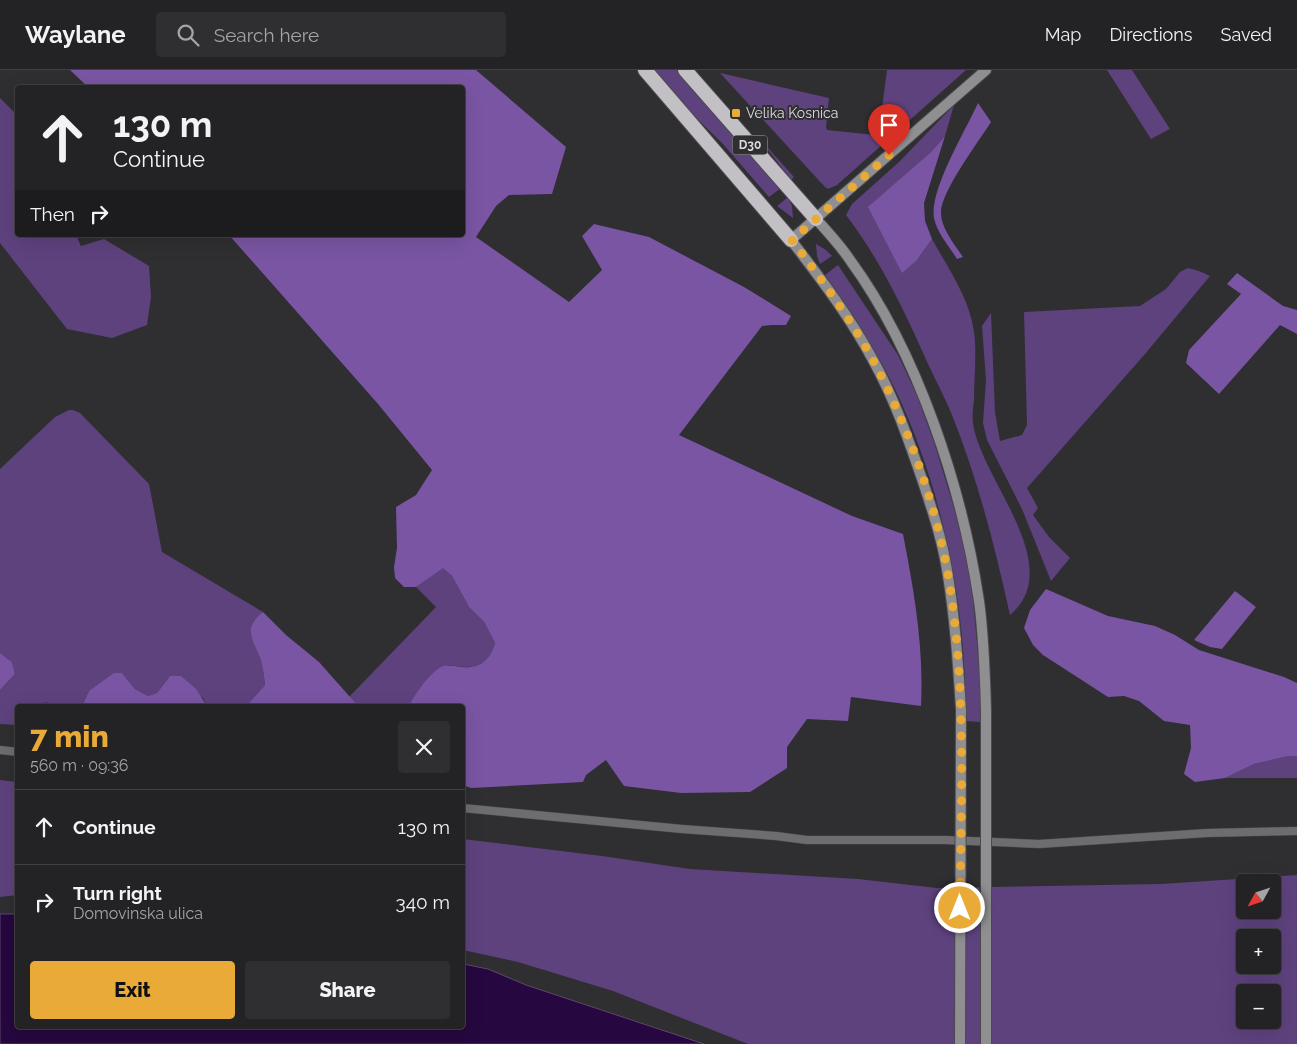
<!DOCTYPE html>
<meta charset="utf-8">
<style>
:root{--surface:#232225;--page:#2f2f32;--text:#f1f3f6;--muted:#a3a4a7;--line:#403f42;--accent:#e9aa38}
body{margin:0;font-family:Raleway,sans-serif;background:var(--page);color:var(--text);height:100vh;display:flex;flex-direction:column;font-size:19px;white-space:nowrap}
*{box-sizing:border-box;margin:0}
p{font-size:16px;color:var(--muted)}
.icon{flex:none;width:28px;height:28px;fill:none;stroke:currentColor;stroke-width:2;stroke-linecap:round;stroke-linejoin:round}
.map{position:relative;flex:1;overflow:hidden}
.panel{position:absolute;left:15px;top:634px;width:450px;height:325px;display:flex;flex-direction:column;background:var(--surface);border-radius:5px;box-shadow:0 5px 20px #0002,0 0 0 1px var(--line)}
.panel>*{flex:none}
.top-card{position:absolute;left:15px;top:15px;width:450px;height:152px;border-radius:5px;box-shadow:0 5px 20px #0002,0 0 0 1px var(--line);background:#232225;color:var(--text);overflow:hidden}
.needle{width:32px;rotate:230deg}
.controls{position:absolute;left:1236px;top:804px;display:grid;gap:10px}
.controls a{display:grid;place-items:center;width:45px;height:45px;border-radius:5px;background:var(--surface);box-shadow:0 5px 20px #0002,0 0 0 1px var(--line);font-size:25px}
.pin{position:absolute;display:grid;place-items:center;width:42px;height:42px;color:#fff;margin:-51px -21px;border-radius:50% 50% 50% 0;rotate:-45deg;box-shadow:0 0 5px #0007}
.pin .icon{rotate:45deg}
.me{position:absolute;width:55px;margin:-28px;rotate:0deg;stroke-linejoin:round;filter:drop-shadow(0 0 4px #0008)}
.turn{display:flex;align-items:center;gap:18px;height:105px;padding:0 15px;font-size:22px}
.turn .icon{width:65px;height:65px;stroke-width:2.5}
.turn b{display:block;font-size:35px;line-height:42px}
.then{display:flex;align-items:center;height:48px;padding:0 15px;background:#0003;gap:10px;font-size:19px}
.round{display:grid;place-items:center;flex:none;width:52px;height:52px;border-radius:5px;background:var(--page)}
.overview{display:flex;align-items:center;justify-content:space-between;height:85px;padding:0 15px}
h1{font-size:30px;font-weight:800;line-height:38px;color:var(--accent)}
.action{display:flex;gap:10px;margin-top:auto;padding:10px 15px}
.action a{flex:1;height:58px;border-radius:5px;background:var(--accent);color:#111;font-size:20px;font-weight:800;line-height:58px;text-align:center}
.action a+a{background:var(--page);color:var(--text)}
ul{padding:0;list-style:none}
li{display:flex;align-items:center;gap:15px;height:75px;padding:0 15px;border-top:1px solid var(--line)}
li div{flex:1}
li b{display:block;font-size:19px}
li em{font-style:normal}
header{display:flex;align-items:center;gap:30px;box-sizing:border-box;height:70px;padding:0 25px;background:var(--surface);border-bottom:1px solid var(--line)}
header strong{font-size:24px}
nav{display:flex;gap:28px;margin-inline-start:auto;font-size:18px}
.search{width:350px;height:45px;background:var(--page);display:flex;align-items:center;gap:12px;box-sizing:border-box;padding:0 18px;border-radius:5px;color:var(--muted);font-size:19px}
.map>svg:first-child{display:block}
</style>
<header>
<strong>Waylane</strong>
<div class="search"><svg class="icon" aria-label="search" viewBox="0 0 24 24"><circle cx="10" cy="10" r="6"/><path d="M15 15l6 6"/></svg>Search here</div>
<nav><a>Map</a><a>Directions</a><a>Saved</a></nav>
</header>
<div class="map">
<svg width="1297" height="974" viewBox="0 0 1297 974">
<rect width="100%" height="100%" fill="#2f2e31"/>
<path fill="#5e427e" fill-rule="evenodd" d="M 655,0 L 677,0 L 781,118 L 769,127 L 722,73 L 689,41 Z
M 887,0 L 966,0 L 837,115 L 828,119 L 825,117 L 720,3 L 829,28 L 826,57 L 827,60 L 875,65 L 879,61 Z
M 1107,0 L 1132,0 L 1170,59 L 1151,69 Z
M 0,28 L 17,45 L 18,165 L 76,165 L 81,176 L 104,169 L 149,196 L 151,227 L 147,255 L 112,268 L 67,259 L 0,173 Z
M 954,35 L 945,66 L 931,82 L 869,137 L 917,190 L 932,169 C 948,198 970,229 974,262 C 977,284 974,308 974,330 C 973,338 972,346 973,353 C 980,408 1068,496 1010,545 C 995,477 978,410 952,345 C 945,328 936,311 928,294 C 905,242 881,191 846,145 L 852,134 L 899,92 Z
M 760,69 L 794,107 L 791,110 Z
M 788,127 L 792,136 L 793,148 L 777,136 Z
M 816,174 L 826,180 L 832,186 L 820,194 L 817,186 Z
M 838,195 L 898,285 L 916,323 L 934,372 L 954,438 L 964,477 L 972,519 L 980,605 L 980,652 L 966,651 C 965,627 965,603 963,579 C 956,490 933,399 895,319 C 875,278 851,242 825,205 Z
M 1188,198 L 1199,201 L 1210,206 L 1145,284 L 1027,418 L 1038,438 L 1033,445 L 1049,467 L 1070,488 L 1051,511 L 1022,439 L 987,370 L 983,353 L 986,310 L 982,256 L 991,243 L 995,342 L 1000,371 L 1022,365 L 1027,355 L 1024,242 L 1140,236 L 1166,219 L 1180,202 Z
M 69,340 L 73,340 L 80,343 L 149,414 L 162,482 L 263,542 C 242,558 254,569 260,588 C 263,597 264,606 265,615 L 246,636 L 207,636 L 203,628 L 170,606 L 157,623 L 148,626 L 135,619 L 122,603 L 89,621 L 82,636 L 52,636 L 46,632 L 41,636 L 18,636 L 17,655 L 0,654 L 0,620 L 15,604 L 12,592 L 0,583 L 0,399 L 55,347 Z
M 443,497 L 452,506 L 469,537 L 484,552 L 495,573 C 487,599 472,599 448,595 L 429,607 L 408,636 L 358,636 L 349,627 L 436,537 L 416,517 Z
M 1289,686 L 1297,686 L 1297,708 L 1225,708 L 1254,694 Z
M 0,710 L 17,712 L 18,825 L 0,827 Z
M 463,769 L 602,786 L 690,799 L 858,809 L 937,818 L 1161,814 L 1297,805 L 1297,974 L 748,974 L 613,921 L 518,892 L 463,880 ZM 1245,812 L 1272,812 L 1272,840 L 1245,840 ZM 1245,868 L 1272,868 L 1272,895 L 1245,895 ZM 1245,922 L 1272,922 L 1272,950 L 1245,950 Z"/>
<path fill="#7a55a3" d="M 70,0 L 476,0 L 566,77 L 552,124 L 509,125 L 496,136 L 476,167 L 569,232 L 602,200 L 582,166 L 594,154 L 649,167 L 744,217 L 791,246 L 786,255 L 771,255 L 762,256 L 679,365 L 852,446 L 903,464 C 914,521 924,577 921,636 L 851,627 L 848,651 L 807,649 L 787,677 L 787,698 L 750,722 L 681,723 L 624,716 L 606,690 L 586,705 L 583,712 L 471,718 L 463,715 L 462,636 L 408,636 C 417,623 427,605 441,597 C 448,594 453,596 461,597 C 480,599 490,590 495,573 L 484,552 L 469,537 L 452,506 L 443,498 L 416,517 L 404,517 L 395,508 L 394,497 L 397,478 L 396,437 L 416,425 L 432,400 L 378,334 L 229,165 L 462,165 L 462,18 L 89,18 Z
M 978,33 L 991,52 C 979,71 940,123 941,143 C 941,158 955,175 963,187 L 957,189 C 949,176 937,163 934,148 C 929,120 966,60 978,33 Z
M 945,66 L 924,133 L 925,151 L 932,169 L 917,190 L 902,203 L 868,137 L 931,82 Z
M 1237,203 L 1283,236 L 1297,240 L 1297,264 L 1280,255 L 1219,324 L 1186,293 L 1189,280 L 1241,224 L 1227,214 Z
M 1046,519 L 1108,546 L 1155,556 L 1175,565 L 1199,580 L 1284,607 L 1297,613 L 1297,686 L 1289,686 L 1254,694 L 1225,708 L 1195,712 L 1184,704 L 1191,678 L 1190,655 L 1164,651 L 1139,631 L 1124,626 L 1108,627 L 1043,585 L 1033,575 L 1024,558 L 1030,540 Z
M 1235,521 L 1256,537 L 1222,579 L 1210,577 L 1194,570 Z
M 263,542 L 286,565 L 319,592 L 358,636 L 246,636 L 265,615 C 264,606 263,597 260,588 C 253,569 242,558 263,542 Z
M 0,583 L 12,592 L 15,604 L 0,620 Z
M 114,603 L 122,603 L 135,619 L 148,626 L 157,623 L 170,606 L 181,606 L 196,619 L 207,636 L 82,636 L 89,621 Z"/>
<path fill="#26073f" stroke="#5d476e" d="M 0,844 L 17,844 L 18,956 L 462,956 L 463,894 L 488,899 L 526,915 L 704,974 L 0,974 Z"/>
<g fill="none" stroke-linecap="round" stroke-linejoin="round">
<defs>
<path id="street" d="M 0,680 L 18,682
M 462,738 L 682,759 L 776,766 L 807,770 L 945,770 L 1039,774 L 1207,763 L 1297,761"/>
<path id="secondary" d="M 816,149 C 828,162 840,175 850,190 C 918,283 962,418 979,531 C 984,567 985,604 986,640
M 961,640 C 958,594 955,547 947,500 C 942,469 932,439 922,409 C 908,368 894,328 873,290 C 850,247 821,209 791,170 L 986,0"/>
<path id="highway" d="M 645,0 L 791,170
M 685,0 L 816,149"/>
</defs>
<use href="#street" stroke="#4b4a4d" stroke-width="9"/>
<use href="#secondary" stroke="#4b4a4d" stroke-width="12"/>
<use href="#highway" stroke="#4b4a4d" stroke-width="16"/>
<use href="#street" stroke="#6d6c6e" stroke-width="8"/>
<use href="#secondary" stroke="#8f8e91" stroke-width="10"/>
<use href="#highway" stroke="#c2c0c4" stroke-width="14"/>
<defs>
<path id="secondary-bridge" d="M 986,640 L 986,974
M 960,974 L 961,640"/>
</defs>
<use href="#secondary-bridge" stroke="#4b4a4d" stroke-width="12" stroke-linecap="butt"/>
<use href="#secondary-bridge" stroke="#8f8e91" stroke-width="10"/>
</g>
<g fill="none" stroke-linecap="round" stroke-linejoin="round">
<path stroke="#e9aa38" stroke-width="9" stroke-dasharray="0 16.2" d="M 889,85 L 792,170 C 821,209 851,249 874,292 C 907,354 934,430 947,499 C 967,610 961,725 960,838"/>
</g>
<rect fill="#e9aa38" stroke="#2f2e31" stroke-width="2" x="731" y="38" width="10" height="10" rx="2.5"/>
<g text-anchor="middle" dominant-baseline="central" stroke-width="4" stroke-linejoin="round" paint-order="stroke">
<rect fill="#2f2e31" stroke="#a8a7a9" stroke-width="1" x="732.5" y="65.5" width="35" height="19" rx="4"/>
<g font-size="12" font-weight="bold" fill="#dcdbdd">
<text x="750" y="75">D30</text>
</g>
<g font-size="14" fill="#dcdbdd" stroke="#2f2e31" text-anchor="start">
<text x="746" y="43">Velika Kosnica</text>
</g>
</g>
</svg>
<div class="controls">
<a><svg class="needle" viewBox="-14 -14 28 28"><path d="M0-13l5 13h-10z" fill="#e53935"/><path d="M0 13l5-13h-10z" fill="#a3a4a7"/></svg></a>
<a>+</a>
<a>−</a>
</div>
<div class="pin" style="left:889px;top:85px;background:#d93025"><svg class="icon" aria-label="arrive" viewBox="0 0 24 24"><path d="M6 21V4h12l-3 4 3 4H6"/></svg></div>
<svg class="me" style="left:960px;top:838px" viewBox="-20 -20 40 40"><circle r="17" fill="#e9aa38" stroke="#fff" stroke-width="3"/><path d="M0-11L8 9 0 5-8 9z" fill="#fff"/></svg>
<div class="top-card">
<div class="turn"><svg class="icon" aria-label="ahead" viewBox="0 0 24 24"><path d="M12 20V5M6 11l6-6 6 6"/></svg><div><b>130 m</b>Continue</div></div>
<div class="then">Then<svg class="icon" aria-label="right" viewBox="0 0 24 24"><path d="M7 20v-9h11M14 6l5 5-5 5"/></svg></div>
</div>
<section class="panel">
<div class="overview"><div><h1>7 min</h1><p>560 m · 09:36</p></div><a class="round"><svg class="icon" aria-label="close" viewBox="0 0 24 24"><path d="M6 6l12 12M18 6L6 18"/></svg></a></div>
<ul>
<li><svg class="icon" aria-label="ahead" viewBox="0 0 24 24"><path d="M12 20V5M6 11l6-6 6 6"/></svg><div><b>Continue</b></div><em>130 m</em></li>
<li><svg class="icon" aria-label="right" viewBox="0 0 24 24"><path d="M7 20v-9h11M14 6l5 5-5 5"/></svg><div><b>Turn right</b><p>Domovinska ulica</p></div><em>340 m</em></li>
</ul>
<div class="action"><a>Exit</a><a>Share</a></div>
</section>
</div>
